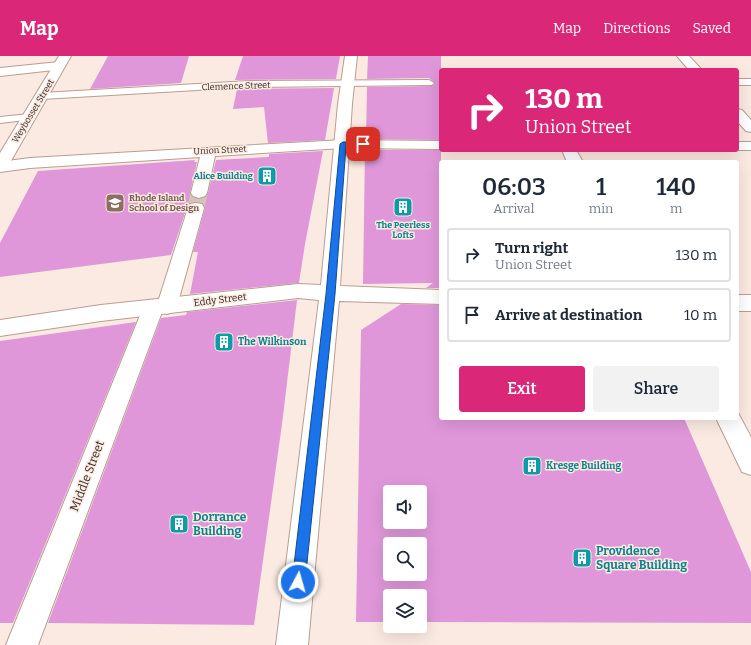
<!DOCTYPE html>
<style>
:root{--surface:#fff;--page:#f2f2f3;--text:#1f2937;--muted:#747a83;--line:#e0e1e3;--accent:#db2777}
body{margin:0;font-family:Bitter,serif;background:var(--page);color:var(--text);height:100vh;display:flex;flex-direction:column;font-size:15px;white-space:nowrap}
*{box-sizing:border-box;margin:0}
p{font-size:13px;color:var(--muted)}
.icon{flex:none;width:22px;height:22px;fill:none;stroke:currentColor;stroke-width:2;stroke-linecap:round;stroke-linejoin:round}
.map{position:relative;flex:1;overflow:hidden}
.sheet{position:absolute;left:439px;top:104px;width:300px;height:260px;display:flex;flex-direction:column;background:var(--surface);border-radius:4px;box-shadow:0 4px 16px #0002}
.sheet>*{flex:none}
.hud{position:absolute;left:439px;top:12px;width:300px;height:84px;border-radius:4px;box-shadow:0 4px 16px #0002;background:#db2777;color:#fff;overflow:hidden}
.tools{position:absolute;left:383px;top:429px;display:grid;gap:8px}
.tools a{display:grid;place-items:center;width:44px;height:44px;border-radius:4px;background:var(--surface);box-shadow:0 4px 16px #0002;font-size:20px}
.pin{position:absolute;display:grid;place-items:center;width:34px;height:34px;color:#fff;margin:-17px;border-radius:8px;box-shadow:0 2px 6px #0006}
.me{position:absolute;width:44px;margin:-22px;rotate:6deg;stroke-linejoin:round;filter:drop-shadow(0 0 3px #0008)}
.turn{display:flex;align-items:center;gap:14px;height:84px;padding:0 20px;font-size:18px}
.turn .icon{width:52px;height:52px;stroke-width:2.5}
.turn b{display:block;font-size:28px;line-height:34px}
.eta{display:flex;justify-content:space-evenly;align-items:center;height:68px;text-align:center}
.eta b{font-size:24px;font-weight:600;line-height:28px}
.action{display:flex;gap:8px;margin-top:auto;padding:8px 20px}
.action a{flex:1;height:46px;border-radius:4px;background:var(--accent);color:#fff;font-size:16px;font-weight:600;line-height:46px;text-align:center}
.action a+a{background:var(--page);color:var(--text)}
ul{padding:0;list-style:none}
li{display:flex;align-items:center;gap:12px;height:54px;margin:0 8px 6px;padding:0 12px;border:2px solid var(--line);border-radius:4px}
li div{flex:1}
li b{display:block;font-size:15px}
li em{font-style:normal}
header{display:flex;align-items:center;gap:24px;box-sizing:border-box;height:56px;padding:0 20px;background:var(--accent);color:#fff}
header strong{font-size:19px}
nav{display:flex;gap:22px;margin-inline-start:auto;font-size:14px}
.map>svg:first-child{display:block}
</style>
<header>
<strong>Map</strong>
<nav><a>Map</a><a>Directions</a><a>Saved</a></nav>
</header>
<div class="map">
<svg width="751" height="589" viewBox="0 0 751 589">
<rect width="100%" height="100%" fill="#fbeae1"/>
<path fill="#df97da" fill-rule="evenodd" d="M 108,0 L 189,0 L 181,27 L 90,33 Z
M 243,0 L 340,0 L 336,23 L 235,24 Z
M 368,0 L 441,0 L 441,84 L 366,83 L 367,31 L 432,30 L 435,27 L 429,22 L 367,23 Z
M 334,32 L 325,84 L 268,87 L 264,51 L 233,53 L 237,33 Z
M 365,94 L 441,94 L 441,232 L 426,232 L 433,227 L 363,228 Z
M 323,95 L 305,188 L 299,227 L 190,238 L 198,196 L 193,196 L 205,152 L 203,147 L 196,146 L 190,147 L 187,151 L 171,199 L 0,221 L 0,187 L 38,115 L 195,104 L 194,106 L 197,106 L 190,137 L 193,141 L 199,143 L 205,141 L 208,137 L 216,104 L 269,101 L 269,98 Z
M 297,244 L 282,368 L 254,569 L 48,567 L 161,262 L 186,259 L 187,256 Z
M 401,248 L 441,249 L 441,362 L 684,362 L 751,516 L 751,567 L 420,566 L 420,540 L 390,540 L 390,566 L 356,566 L 361,274 ZM 390,436 L 420,436 L 420,466 L 390,466 ZM 390,488 L 420,488 L 420,518 L 390,518 Z
M 136,266 L 13,567 L 0,567 L 0,285 Z"/>
<g fill="none" stroke-linecap="round" stroke-linejoin="round">
<path stroke="#d3c4bb" stroke-width="17" stroke-dasharray="17 8" stroke-linecap="butt" d="M 196,152 L 199,137"/>
<defs>
<path id="lane" d="M 737,23 L 751,23 L 751,29 L 737,29 Z
M 429,24 L 434,27 L 432,29 L 249,31 L 42,43 L 37,40 L 42,37 L 249,25 Z
M 29,58 L 33,59 L 34,61 L 33,63 L 0,67 L 0,61 Z"/>
<path id="street" d="M 59,6 L 63,7 L 65,10 L 63,13 L 0,20 L 0,12 Z
M 343,84 L 441,85 L 441,93 L 343,92 L 215,100 L 207,137 L 205,140 L 199,142 L 193,140 L 191,137 L 200,101 L 30,112 L 0,116 L 0,106 L 30,102 Z
M 737,86 L 751,86 L 751,94 L 735,94 L 737,94 Z
M 562,94 L 576,94 L 583,106 L 567,106 Z
M 196,147 L 202,148 L 204,152 L 177,250 L 174,255 L 167,258 L 162,256 L 38,589 L 6,589 L 143,252 L 146,247 L 153,244 L 158,246 L 188,152 L 190,148 Z
M 737,355 L 751,381 L 751,419 L 742,416 L 716,362 L 737,362 Z"/>
<path id="secondary" d="M 59,0 L 71,0 L 8,110 L 5,113 L 0,115 L 0,97 Z
M 345,0 L 357,0 L 352,48 L 340,230 L 441,234 L 441,248 L 339,245 L 308,589 L 276,589 L 319,244 L 298,242 L 101,265 L 0,280 L 0,264 L 101,249 L 298,228 L 321,229 L 338,48 Z
M 677,0 L 689,0 L 702,14 L 689,14 Z
M 737,53 L 742,54 L 751,64 L 751,76 L 746,75 L 737,65 Z
M 737,239 L 751,239 L 751,255 L 737,255 Z"/>
</defs>
<use href="#lane" stroke="#b89e90" stroke-width="2"/>
<use href="#street" stroke="#b89e90" stroke-width="2"/>
<use href="#secondary" stroke="#b89e90" stroke-width="2"/>
<use href="#lane" fill="#fff" fill-rule="evenodd"/>
<use href="#street" fill="#fff" fill-rule="evenodd"/>
<use href="#secondary" fill="#fff" fill-rule="evenodd"/>
</g>
<path fill="#1a73e8" stroke="#114b97" d="M 363,86 L 366,88 L 365,90 L 346,90 L 335,238 L 305,526 L 303,530 L 298,532 L 294,530 L 292,526 L 326,238 L 340,88 L 343,86 Z"/>
<defs>
<symbol id="building-square" viewBox="-11 -11 22 22"><rect x="-9" y="-9" width="18" height="18" rx="4" fill="#0f9aa8" stroke="#fbeae1"/><path d="M-4-6H4V6H1V3H-1V6H-4ZM-2.5-4.3h1.7v1.8h-1.7ZM.8-4.3h1.7v1.8H.8ZM-2.5-1h1.7V.8h-1.7ZM.8-1h1.7V.8H.8Z" fill="#fff"/></symbol>
<symbol id="university-square" viewBox="-11 -11 22 22"><rect x="-9" y="-9" width="18" height="18" rx="4" fill="#8d6e63" stroke="#fbeae1"/><path d="M0-5L7-2L0 1L-7-2ZM-4 1L0 2.5L4 1V4Q0 6-4 4Z" fill="#fff"/></symbol>
</defs>
<g fill-rule="evenodd">
<use href="#building-square" x="256" y="109" width="22" height="22"/>
<use href="#university-square" x="104" y="136" width="22" height="22"/>
<use href="#building-square" x="392" y="140" width="22" height="22"/>
<use href="#building-square" x="213" y="275" width="22" height="22"/>
<use href="#building-square" x="521" y="399" width="22" height="22"/>
<use href="#building-square" x="168" y="457" width="22" height="22"/>
<use href="#building-square" x="571" y="491" width="22" height="22"/>
</g>
<g text-anchor="middle" dominant-baseline="central" stroke-width="3" stroke-linejoin="round" paint-order="stroke">
<g font-size="9" fill="#352b25" stroke="#fbeae1">
<text transform="translate(236 30) rotate(-2)">Clemence Street</text>
<text transform="translate(33 55) rotate(-59)">Weybosset Street</text>
<text transform="translate(220 94) rotate(-3)">Union Street</text>
</g>
<g font-size="9" font-weight="bold" fill="#0d838f" stroke="#fbeae1" text-anchor="end">
<text x="253" y="120">Alice Building</text>
<text x="403" y="169" text-anchor="middle">The Peerless<tspan x="403" dy="10">Lofts</tspan></text>
</g>
<g font-size="9" font-weight="bold" fill="#785e54" stroke="#fbeae1" text-anchor="start">
<text x="129" y="142">Rhode Island<tspan x="129" dy="10">School of Design</tspan></text>
</g>
<g font-size="10" fill="#352b25" stroke="#fbeae1">
<text transform="translate(220 244) rotate(-7)">Eddy Street</text>
</g>
<g font-size="10" font-weight="bold" fill="#0d838f" stroke="#fbeae1" text-anchor="start">
<text x="238" y="286">The Wilkinson</text>
<text x="546" y="410">Kresge Building</text>
</g>
<g font-size="12" fill="#352b25" stroke="#fbeae1">
<text transform="translate(87 420) rotate(-69)">Middle Street</text>
</g>
<g font-size="12" font-weight="bold" fill="#0d838f" stroke="#fbeae1" text-anchor="start">
<text x="193" y="461">Dorrance<tspan x="193" dy="14">Building</tspan></text>
<text x="596" y="495">Providence<tspan x="596" dy="14">Square Building</tspan></text>
</g>
</g>
</svg>
<div class="tools">
<a><svg class="icon" aria-label="sound" viewBox="0 0 24 24"><path d="M4 9h4l5-4v14l-5-4H4zM17 9q2 3 0 6"/></svg></a>
<a><svg class="icon" aria-label="search" viewBox="0 0 24 24"><circle cx="10" cy="10" r="6"/><path d="M15 15l6 6"/></svg></a>
<a><svg class="icon" aria-label="layers" viewBox="0 0 24 24"><path d="M12 4l9 5-9 5-9-5zM3 14l9 5 9-5"/></svg></a>
</div>
<div class="pin" style="left:363px;top:88px;background:#d93025"><svg class="icon" aria-label="arrive" viewBox="0 0 24 24"><path d="M6 21V4h12l-3 4 3 4H6"/></svg></div>
<svg class="me" style="left:298px;top:526px" viewBox="-20 -20 40 40"><circle r="17" fill="#1a73e8" stroke="#fff" stroke-width="3"/><path d="M0-11L8 9 0 5-8 9z" fill="#fff"/></svg>
<div class="hud">
<div class="turn"><svg class="icon" aria-label="right" viewBox="0 0 24 24"><path d="M7 20v-9h11M14 6l5 5-5 5"/></svg><div><b>130 m</b>Union Street</div></div>
</div>
<section class="sheet">
<div class="eta">
<div><b>06:03</b><p>Arrival</p></div>
<div><b>1</b><p>min</p></div>
<div><b>140</b><p>m</p></div>
</div>
<ul>
<li><svg class="icon" aria-label="right" viewBox="0 0 24 24"><path d="M7 20v-9h11M14 6l5 5-5 5"/></svg><div><b>Turn right</b><p>Union Street</p></div><em>130 m</em></li>
<li><svg class="icon" aria-label="arrive" viewBox="0 0 24 24"><path d="M6 21V4h12l-3 4 3 4H6"/></svg><div><b>Arrive at destination</b></div><em>10 m</em></li>
</ul>
<div class="action"><a>Exit</a><a>Share</a></div>
</section>
</div>
